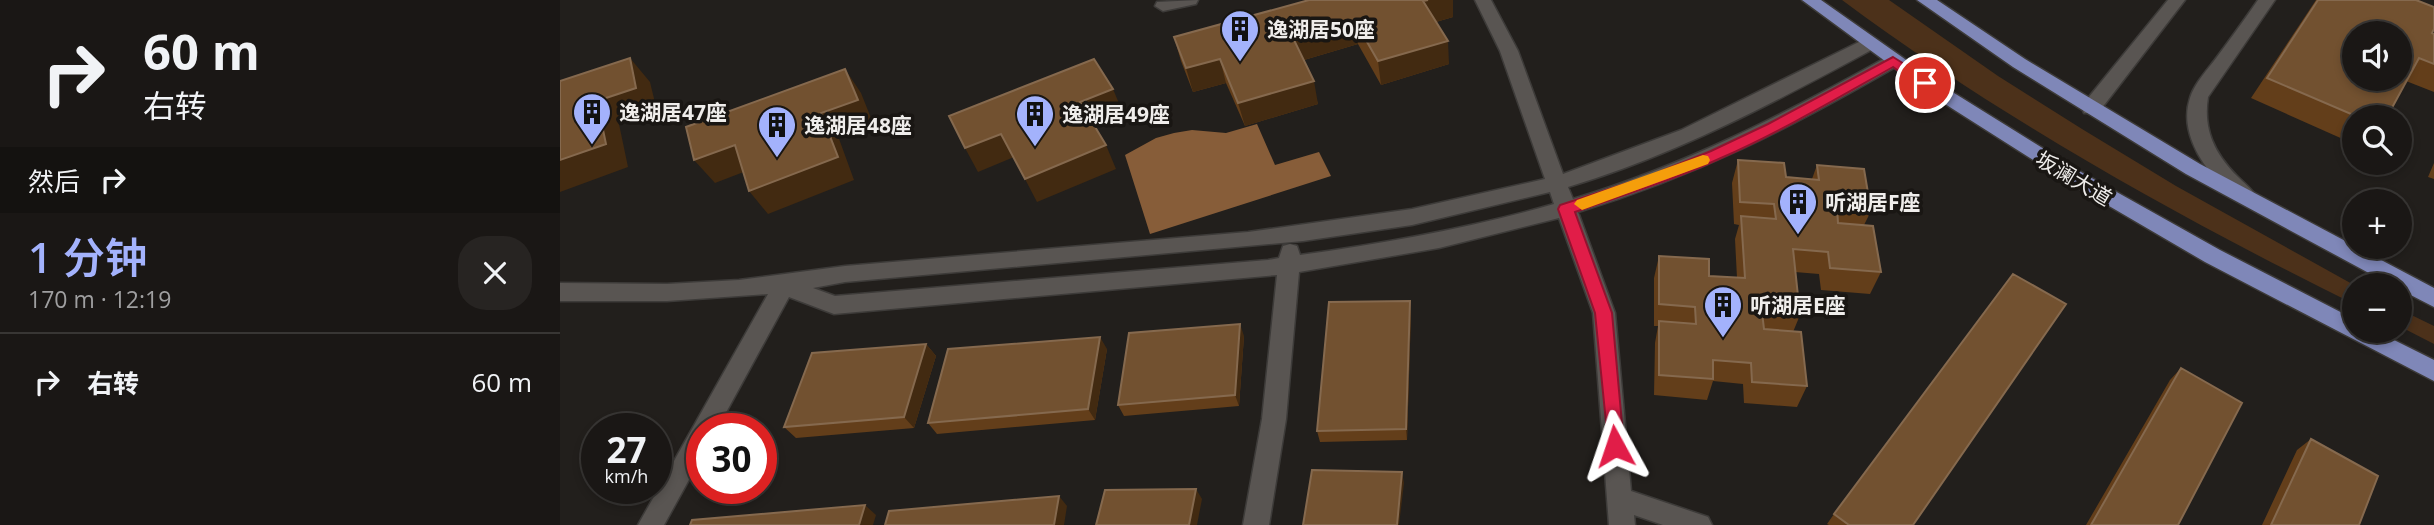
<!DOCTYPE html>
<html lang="zh">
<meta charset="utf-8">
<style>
:root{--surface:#1a1715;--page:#272422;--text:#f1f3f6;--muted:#9f9fa0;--line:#383634;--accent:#a3b2fc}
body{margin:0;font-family:"Open Sans","Noto Sans SC",sans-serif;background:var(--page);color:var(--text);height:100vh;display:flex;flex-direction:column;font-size:26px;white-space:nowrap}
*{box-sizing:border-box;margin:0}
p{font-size:23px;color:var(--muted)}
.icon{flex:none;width:38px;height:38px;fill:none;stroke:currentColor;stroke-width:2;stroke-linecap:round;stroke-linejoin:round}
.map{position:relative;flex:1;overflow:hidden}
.sheet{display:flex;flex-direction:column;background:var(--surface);width:560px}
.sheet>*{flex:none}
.top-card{background:#1a1715;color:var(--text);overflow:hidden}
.fabs{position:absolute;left:1782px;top:21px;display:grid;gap:14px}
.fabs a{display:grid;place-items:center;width:70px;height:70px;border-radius:50%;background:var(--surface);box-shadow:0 4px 10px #0003,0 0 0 2px var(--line);font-size:35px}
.speed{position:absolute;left:21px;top:413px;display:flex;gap:14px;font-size:35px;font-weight:700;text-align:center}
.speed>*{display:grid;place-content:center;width:91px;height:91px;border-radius:50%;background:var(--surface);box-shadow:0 4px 10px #0003,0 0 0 2px var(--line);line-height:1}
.speed small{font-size:18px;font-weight:400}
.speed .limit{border:10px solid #d22;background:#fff;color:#111}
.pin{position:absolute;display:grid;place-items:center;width:60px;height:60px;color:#fff;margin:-30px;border:4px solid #fff;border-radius:50%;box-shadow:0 2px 7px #0007}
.me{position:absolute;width:77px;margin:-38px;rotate:355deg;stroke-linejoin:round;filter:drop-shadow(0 0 5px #0008)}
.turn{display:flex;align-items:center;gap:24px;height:147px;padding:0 28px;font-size:32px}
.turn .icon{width:91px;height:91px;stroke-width:2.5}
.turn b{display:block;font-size:49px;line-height:60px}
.then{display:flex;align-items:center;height:66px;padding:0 28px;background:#0003;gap:14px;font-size:26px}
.round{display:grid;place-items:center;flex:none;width:74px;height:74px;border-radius:28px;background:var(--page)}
.head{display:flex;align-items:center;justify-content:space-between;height:119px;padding:0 28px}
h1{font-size:42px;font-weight:600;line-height:52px;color:var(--accent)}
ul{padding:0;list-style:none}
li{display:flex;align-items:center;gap:21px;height:98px;padding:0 28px;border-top:2px solid var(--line)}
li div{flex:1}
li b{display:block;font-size:26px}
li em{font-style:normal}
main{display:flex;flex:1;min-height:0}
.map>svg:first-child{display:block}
</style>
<main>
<section class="sheet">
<div class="top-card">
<div class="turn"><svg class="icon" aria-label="right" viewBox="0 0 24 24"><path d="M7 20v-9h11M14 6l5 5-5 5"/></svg><div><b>60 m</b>右转</div></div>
<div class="then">然后<svg class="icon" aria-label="right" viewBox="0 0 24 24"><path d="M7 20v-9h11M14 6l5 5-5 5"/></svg></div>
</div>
<div class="head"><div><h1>1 分钟</h1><p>170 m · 12:19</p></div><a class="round"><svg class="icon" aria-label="close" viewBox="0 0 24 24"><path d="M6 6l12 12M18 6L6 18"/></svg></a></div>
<ul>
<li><svg class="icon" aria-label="right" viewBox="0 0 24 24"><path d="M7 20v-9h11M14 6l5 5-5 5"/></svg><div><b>右转</b></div><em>60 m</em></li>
</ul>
</section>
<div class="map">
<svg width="1874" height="525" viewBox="0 0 1874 525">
<rect width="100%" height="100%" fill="#221f1c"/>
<path fill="#4c311a" d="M 1282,0 L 1329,0 L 1438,76 L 1522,129 L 1616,186 L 1794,285 L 1794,304 C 1616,216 1442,119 1282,0 Z
M 1839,309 L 1874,326 L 1874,344 L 1839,326 Z"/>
<path fill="#875d39" d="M 697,124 L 715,165 L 759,152 L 771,176 L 590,234 L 565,155 L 596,138 L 614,133 L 632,130 L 666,133 Z"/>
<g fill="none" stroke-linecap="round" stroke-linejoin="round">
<defs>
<path id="minor" d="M 638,0 L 636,4 L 603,11 L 595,6 L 597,2 Z
M 915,0 L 931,0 L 958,51 L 1003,174 L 1121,130 L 1303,40 L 1315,40 L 1318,44 L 1315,48 C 1217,101 1116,155 1008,187 L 1013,199 C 1125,165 1225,114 1327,57 L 1339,57 L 1342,61 L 1339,65 C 1232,127 1137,176 1018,212 L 1055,313 L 1071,491 L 1148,517 L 1152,525 L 1103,525 L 1074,515 L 1075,525 L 1049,525 L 1033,313 L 999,218 L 879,248 L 739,272 L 726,419 L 709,525 L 683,525 L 702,419 L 717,275 L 274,314 L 229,297 L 157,429 L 142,429 L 142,456 L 104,525 L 78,525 L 208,294 L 107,301 L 0,301 L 0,283 L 107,284 L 179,280 L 285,266 L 688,232 L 852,209 L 985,179 L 940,51 ZM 990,192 L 994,204 C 911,228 826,243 740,255 L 737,246 L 730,244 L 723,246 L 719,258 L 708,260 L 275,296 L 253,288 L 285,282 L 743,241 L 852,225 Z
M 1608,0 L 1625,0 L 1538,113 L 1524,113 L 1522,108 L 1524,103 Z
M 1698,0 L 1715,0 L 1648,97 C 1643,129 1654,153 1677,176 C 1684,183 1691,188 1696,196 L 1693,201 C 1678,206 1668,192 1658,181 C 1638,160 1620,128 1630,98 C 1634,84 1648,69 1657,57 C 1671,38 1685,19 1698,0 Z"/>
<path id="major" d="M 1242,0 L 1261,0 L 1386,88 L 1521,172 L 1660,250 L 1794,319 L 1794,331 L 1816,331 L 1874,360 L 1874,381 L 1645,262 L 1508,182 L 1374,97 Z
M 1357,0 L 1377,0 L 1465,59 L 1640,164 L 1874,288 L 1874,307 L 1839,289 L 1839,285 L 1831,285 L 1626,174 L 1453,67 Z"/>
</defs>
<use href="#minor" stroke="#3d3b39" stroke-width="3"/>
<use href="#major" stroke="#3d3b39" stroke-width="3"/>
<use href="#minor" fill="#595552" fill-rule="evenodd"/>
<use href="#major" fill="#7f87b8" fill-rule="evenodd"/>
</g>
<path fill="#633e1a" d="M 749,0 L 893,0 L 893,17 L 876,22 L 889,64 L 821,85 L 798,44 L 744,60 L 758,104 L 685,126 L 666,83 L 633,92 L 621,61 L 614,37 Z
M 1756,0 L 1856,0 L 1872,33 L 1874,34 L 1874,92 L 1846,81 L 1827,117 L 1794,117 L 1794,144 L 1691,98 Z
M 1178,160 L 1226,177 L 1252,179 L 1257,165 L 1311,211 L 1304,225 L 1321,272 L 1310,294 L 1261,290 L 1259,274 L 1235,272 L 1240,315 L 1233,332 L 1247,386 L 1237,407 L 1184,403 L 1183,384 L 1153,381 L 1147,400 L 1094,395 L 1095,343 L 1098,326 L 1094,326 L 1094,278 L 1099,256 L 1149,276 L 1177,278 L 1175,239 L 1179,225 L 1174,224 L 1172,183 Z
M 1874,163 L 1874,179 L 1868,177 Z
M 851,313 L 847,440 L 760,442 L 757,431 Z
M 684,336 L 679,406 L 564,416 L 558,405 Z
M 366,344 L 376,356 L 354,428 L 236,438 L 224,427 Z
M 547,349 L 535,420 L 377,434 L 368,423 Z
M 1621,368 L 1618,525 L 1526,525 L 1610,380 Z
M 1751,439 L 1799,525 L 1702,525 L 1737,450 Z
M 1274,514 L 1353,525 L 1269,525 L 1267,524 Z"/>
<path fill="#422a11" d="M 868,0 L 893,0 L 893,17 L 865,25 L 863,1 Z
M 795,21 L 798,44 L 737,62 L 733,38 Z
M 888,41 L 889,64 L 821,85 L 818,61 Z
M 70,58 L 90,82 L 97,111 L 59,124 L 68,167 L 0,192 L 0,160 L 37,101 Z
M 660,59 L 666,83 L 633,92 L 626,68 Z
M 285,69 L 301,93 L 313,123 L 278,136 L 294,180 L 208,214 L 189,191 L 261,113 Z
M 754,81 L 758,104 L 685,126 L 678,103 Z
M 553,89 L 563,113 L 530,126 L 520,102 Z
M 441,134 L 454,157 L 418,172 L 405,148 Z
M 175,145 L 194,168 L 155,183 L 134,160 Z
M 546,145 L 556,169 L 477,202 L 465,179 Z
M 850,301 L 851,313 L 847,440 L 846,429 Z
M 680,324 L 684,336 L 679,406 L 675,395 Z
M 540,337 L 547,349 L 535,420 L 528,409 Z
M 366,344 L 376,356 L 354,428 L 344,417 Z
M 842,472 L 844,483 L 839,525 L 837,525 Z
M 636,489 L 642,499 L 637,525 L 629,525 Z
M 499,496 L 507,506 L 504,525 L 494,525 Z
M 305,505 L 316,515 L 313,525 L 299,525 Z"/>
<path fill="#725130" stroke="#85694e" stroke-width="2" fill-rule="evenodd" d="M 749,0 L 868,0 L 863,1 L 888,41 L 818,61 L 795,21 L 733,38 L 754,81 L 678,103 L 660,59 L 626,68 L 614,37 Z
M 1758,0 L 1856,0 L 1874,7 L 1874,29 L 1872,33 L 1874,34 L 1874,64 L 1859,58 L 1827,117 L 1798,117 L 1707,78 ZM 1794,33 L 1839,33 L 1839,79 L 1794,79 Z
M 70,58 L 76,88 L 37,101 L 46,144 L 0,160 L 0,81 Z
M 534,59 L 553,89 L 520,102 L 546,145 L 465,179 L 441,134 L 405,148 L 389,116 Z
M 285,69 L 298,100 L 261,113 L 278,157 L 189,191 L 175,145 L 134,160 L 126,127 Z
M 1178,160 L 1224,163 L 1226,177 L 1259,180 L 1257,165 L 1304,169 L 1311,211 L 1277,208 L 1278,223 L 1313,226 L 1321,272 L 1270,268 L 1268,252 L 1233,249 L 1240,315 L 1202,312 L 1204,329 L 1241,332 L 1247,386 L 1192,382 L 1191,363 L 1153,360 L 1153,379 L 1099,375 L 1099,321 L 1136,324 L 1135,307 L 1099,304 L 1099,256 L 1149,259 L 1149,276 L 1185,278 L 1181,216 L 1216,219 L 1214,204 L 1180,202 Z
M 1453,274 L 1506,304 L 1353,525 L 1289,525 L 1274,514 Z
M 850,301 L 846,429 L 757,431 L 769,302 Z
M 680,324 L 675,395 L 558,405 L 569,333 Z
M 540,337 L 528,409 L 368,423 L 388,349 Z
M 366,344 L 344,417 L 224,427 L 252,353 Z
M 1621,368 L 1682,403 L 1618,525 L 1531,525 Z
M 1751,439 L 1818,476 L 1799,525 L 1711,525 Z
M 752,470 L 842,472 L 837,525 L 743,525 Z
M 636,489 L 629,525 L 536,525 L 545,490 Z
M 499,496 L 494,525 L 325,525 L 329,511 Z
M 305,505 L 299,525 L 130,525 L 132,520 Z"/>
<path fill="#e11d48" stroke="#92132f" stroke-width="2" d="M 1333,57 L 1370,80 L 1370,87 L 1360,87 L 1333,67 C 1276,99 1220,132 1161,158 C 1114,180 1064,195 1015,212 L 1052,313 L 1064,446 L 1061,452 L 1055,454 L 1049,452 L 1035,313 L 998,209 L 1000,205 L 1089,176 L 1151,151 L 1208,124 Z"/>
<path fill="#f59e0b" d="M 1143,155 L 1148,156 L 1150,160 L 1148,164 L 1022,210 L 1014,204 L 1017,200 Z"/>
<defs>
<symbol id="building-pin" viewBox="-11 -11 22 30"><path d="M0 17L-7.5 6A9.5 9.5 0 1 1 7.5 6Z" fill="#a3b2fc" stroke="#191613"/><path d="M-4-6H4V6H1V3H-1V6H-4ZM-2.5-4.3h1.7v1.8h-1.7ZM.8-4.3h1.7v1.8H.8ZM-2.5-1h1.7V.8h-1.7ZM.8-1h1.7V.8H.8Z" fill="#111"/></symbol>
</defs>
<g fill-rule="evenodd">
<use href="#building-pin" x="658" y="7" width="44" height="60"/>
<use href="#building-pin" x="10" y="90" width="44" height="60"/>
<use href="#building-pin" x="453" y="92" width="44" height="60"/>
<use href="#building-pin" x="195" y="103" width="44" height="60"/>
<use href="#building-pin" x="1216" y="180" width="44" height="60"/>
<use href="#building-pin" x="1141" y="283" width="44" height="60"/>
</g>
<g text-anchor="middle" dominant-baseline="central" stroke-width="7" stroke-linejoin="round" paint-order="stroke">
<g font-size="21" font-weight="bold" fill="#efedeb" stroke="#191613" text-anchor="start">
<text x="707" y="29">逸湖居50座</text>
<text x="59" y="112">逸湖居47座</text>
<text x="502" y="114">逸湖居49座</text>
<text x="244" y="125">逸湖居48座</text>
<text x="1265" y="202">听湖居F座</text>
<text x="1190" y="305">听湖居E座</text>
</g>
<g font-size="21" fill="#efedeb" stroke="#191613">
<text transform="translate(1514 178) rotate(31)">坂澜大道</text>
</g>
</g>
</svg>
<div class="fabs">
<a><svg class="icon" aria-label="sound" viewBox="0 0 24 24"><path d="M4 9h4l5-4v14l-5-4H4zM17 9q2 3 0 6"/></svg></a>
<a><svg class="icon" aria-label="search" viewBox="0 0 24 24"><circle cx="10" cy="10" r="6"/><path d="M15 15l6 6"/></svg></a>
<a>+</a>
<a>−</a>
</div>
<div class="speed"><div>27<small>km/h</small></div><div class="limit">30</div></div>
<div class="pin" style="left:1365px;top:83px;background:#d93025"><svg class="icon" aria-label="arrive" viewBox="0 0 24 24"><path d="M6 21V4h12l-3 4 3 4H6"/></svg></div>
<svg class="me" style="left:1055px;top:446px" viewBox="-20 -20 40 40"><path d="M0-17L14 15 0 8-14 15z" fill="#e11d48" stroke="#fff" stroke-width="4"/></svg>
</div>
</main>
